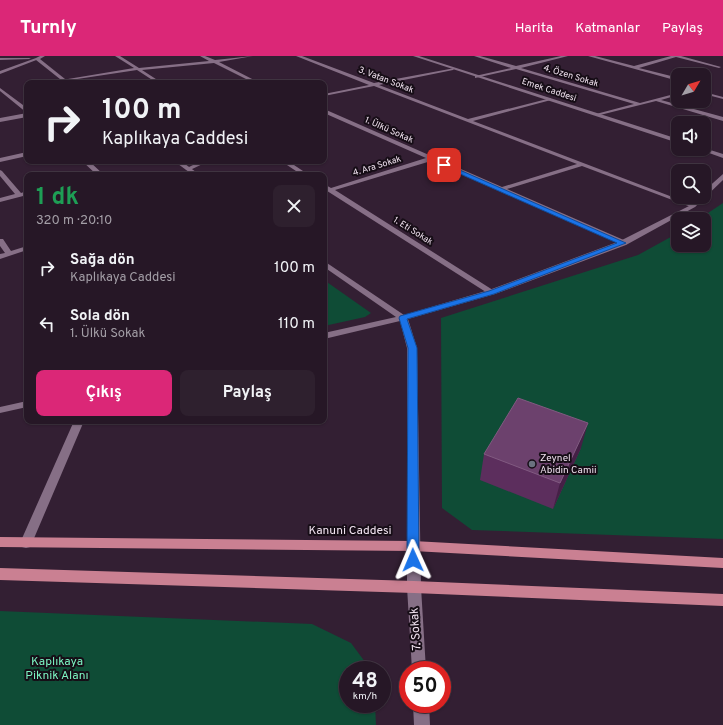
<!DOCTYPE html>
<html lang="tr">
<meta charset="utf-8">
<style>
:root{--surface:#261726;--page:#2e202e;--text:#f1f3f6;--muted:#a49fa7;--line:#423643;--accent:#db2777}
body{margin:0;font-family:Overpass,sans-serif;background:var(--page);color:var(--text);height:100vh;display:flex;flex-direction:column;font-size:15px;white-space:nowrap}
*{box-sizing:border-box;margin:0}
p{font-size:13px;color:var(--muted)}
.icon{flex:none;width:22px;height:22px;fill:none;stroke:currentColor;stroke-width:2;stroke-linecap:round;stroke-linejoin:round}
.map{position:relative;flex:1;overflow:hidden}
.side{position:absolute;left:24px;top:116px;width:303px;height:252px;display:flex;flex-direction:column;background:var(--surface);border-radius:8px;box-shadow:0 1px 3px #0004,0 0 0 1px var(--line)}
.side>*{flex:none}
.top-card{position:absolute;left:24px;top:24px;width:303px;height:84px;border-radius:8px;box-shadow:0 1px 3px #0004,0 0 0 1px var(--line);background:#261726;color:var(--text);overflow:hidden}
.needle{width:26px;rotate:52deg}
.buttons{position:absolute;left:671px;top:12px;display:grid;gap:8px}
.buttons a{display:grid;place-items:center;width:40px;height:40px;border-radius:8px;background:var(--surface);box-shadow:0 1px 3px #0004,0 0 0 1px var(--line);font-size:20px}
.speed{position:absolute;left:339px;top:605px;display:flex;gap:8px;font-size:20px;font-weight:700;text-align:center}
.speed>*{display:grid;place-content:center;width:52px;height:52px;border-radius:50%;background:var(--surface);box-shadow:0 1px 3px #0004,0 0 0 1px var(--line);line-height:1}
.speed small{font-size:10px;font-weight:400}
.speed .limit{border:6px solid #d22;background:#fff;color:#111}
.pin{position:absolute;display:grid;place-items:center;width:34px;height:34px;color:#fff;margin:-17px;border-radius:8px;box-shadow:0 2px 6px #0006}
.me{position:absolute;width:44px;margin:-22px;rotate:359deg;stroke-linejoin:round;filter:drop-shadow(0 0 3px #0008)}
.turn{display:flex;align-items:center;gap:14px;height:84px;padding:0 12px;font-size:18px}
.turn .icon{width:52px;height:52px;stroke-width:2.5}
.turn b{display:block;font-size:28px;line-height:34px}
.round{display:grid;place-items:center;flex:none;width:42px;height:42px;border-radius:8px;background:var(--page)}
.headline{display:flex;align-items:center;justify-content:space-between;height:68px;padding:0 12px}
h1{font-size:24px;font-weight:700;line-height:30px;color:#1e9e55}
.button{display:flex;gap:8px;margin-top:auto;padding:8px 12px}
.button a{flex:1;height:46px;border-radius:8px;background:var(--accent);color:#fff;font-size:16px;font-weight:700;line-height:46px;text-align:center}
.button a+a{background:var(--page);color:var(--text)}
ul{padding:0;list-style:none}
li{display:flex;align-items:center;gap:12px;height:56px;padding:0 12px}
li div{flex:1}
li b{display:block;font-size:15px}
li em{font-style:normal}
header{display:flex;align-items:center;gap:24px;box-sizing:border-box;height:56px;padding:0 20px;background:var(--accent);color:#fff}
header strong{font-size:19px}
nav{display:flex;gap:22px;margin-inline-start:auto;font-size:14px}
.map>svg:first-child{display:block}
</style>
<header>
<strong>Turnly</strong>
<nav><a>Harita</a><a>Katmanlar</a><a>Paylaş</a></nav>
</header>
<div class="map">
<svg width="723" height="669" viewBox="0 0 723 669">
<rect width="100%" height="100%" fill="#331f33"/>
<path fill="#0f4c36" d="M 723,147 L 723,483 L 472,474 L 442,452 L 441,262 L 638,199 L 678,177 L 678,189 L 704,189 L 704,163 L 699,163 Z
M 324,224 L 371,257 L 365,261 L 324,270 Z
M 0,555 L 312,568 L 351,587 L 371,614 L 348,614 L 348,648 L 375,648 L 376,669 L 0,669 Z"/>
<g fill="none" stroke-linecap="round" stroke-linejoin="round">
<path fill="#866f86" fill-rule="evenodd" d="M 115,0 L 120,0 L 139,12 L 209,5 L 200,0 L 205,0 L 215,4 L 253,0 L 219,6 L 260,27 L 254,27 L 214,7 L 142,14 L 162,27 L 157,27 L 137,14 L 64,25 L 62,24 L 134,12 Z
M 296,0 L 302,0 L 374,27 L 455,12 L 453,14 L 379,29 L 468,63 L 551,42 L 551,44 L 473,65 L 696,150 L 691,151 L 582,110 L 507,133 L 626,185 L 626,189 L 623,189 L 431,105 L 335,134 L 496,236 L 492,238 L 489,238 L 324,133 L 324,128 L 331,132 L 426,102 L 324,57 L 324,53 L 502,131 L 577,108 L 374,30 L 324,40 L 324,38 L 369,29 Z
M 474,0 L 480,0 L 516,10 L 561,0 L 568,0 L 521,12 L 640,47 L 678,37 L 678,39 L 661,44 L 723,61 L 723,65 L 656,45 L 596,60 L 596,58 L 634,48 L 516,13 L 475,22 L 475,20 L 511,12 Z
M 588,0 L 595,0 L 634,10 L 671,0 L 681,0 L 721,11 L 719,12 L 676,1 L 639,12 L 675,21 L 678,23 L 678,26 L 671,23 Z
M 0,2 L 29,2 L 31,3 L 0,4 Z
M 36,2 L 39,3 L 0,18 L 0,15 Z
M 0,32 L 27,52 L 27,57 L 0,35 Z
M 704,36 L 723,41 L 723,43 L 704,38 Z
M 27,57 L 27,61 L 0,66 L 0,62 Z
M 27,96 L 27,100 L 0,106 L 0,102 Z
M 82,105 L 89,105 L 104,119 L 97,119 Z
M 201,105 L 209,105 L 190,114 L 185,113 Z
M 281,105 L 288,105 L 309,119 L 302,119 Z
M 0,114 L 2,115 L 21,137 L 27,135 L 27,139 L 0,146 L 0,142 L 15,138 L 0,120 Z
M 0,183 L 3,183 L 11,195 L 27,190 L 27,194 L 0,203 L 0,198 L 5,197 L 0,190 Z
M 74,365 L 84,365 L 32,487 L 30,491 L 26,492 L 22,491 L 20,487 Z
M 414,525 L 419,527 L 421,531 L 426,614 L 412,614 L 407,531 L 409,527 Z
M 413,648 L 429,648 L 430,669 L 414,669 Z"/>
<path fill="#866f86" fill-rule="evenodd" d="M 40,0 L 45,0 L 40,3 L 70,27 L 65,27 L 36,4 L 36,2 Z
M 413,0 L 419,0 L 678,83 L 678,87 Z
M 704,92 L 723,98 L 723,102 L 698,93 Z
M 174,105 L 181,105 L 200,119 L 193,119 Z
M 723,118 L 723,124 L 695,151 L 626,189 L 495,238 L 408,263 L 417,292 L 421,531 L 419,535 L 414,537 L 409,535 L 407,531 L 407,292 L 400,265 L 324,283 L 324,277 L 396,261 L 324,211 L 324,205 L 404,259 L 489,234 L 620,185 L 691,149 L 698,141 L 704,141 L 704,135 Z
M 27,345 L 27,351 L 0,357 L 0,351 Z"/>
<path fill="#ca8092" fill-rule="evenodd" d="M 0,481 L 413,485 L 723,502 L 723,512 L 413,495 L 0,491 Z
M 0,512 L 414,525 L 723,538 L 723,550 L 414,537 L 0,524 Z"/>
</g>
<path fill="#5c2e5d" d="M 581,392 L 553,453 L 480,424 L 484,398 Z"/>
<path fill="#452046" d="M 588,367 L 581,392 L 553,453 L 560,427 Z"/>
<path fill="#6c416d" stroke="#815a81" d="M 518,342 L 588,367 L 560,427 L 484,398 Z"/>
<path fill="#1a73e8" stroke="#114b97" d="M 442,108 L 446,108 L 626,187 L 494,238 L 407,263 L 417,292 L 419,504 L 417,507 L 413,509 L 409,507 L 407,504 L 408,292 L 399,262 L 400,260 L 489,235 L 617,187 L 442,110 Z"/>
<circle fill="#6b7280" stroke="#160d16" stroke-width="1.5" cx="532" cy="408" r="4"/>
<g text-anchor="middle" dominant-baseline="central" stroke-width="4" stroke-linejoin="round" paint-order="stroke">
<g font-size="9" fill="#f0e2ef" stroke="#160d16">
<text transform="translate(571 20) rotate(17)">4. Özen Sokak</text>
<text transform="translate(386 24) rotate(21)">3. Vatan Sokak</text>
<text transform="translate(549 34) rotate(18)">Emek Caddesi</text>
<text transform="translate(389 74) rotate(24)">1. Ülkü Sokak</text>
<text transform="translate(377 110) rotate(-17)">4. Ara Sokak</text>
<text transform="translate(413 175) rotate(32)">1. Eti Sokak</text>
</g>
<g font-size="10" fill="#f0e2ef" stroke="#160d16" text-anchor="start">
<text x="540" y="402">Zeynel<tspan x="540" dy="12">Abidin Camii</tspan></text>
</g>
<g font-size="12" fill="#f0e2ef" stroke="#160d16">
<text x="350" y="475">Kanuni Caddesi</text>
<text transform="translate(416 573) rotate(-94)">7. Sokak</text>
</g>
<g font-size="12" fill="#7cf6c3" stroke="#160d16">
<text x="57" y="606">Kaplıkaya<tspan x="57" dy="14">Piknik Alanı</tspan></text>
</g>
</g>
</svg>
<div class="buttons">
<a><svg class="needle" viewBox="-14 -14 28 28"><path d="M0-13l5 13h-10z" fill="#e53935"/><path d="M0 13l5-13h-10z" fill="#a49fa7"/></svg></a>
<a><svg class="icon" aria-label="sound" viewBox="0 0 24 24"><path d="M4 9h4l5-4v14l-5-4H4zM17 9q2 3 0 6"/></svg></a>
<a><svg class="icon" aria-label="search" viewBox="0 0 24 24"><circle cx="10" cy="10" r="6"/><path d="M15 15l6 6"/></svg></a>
<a><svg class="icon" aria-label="layers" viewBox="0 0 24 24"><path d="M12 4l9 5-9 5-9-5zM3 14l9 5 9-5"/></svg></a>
</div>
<div class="speed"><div>48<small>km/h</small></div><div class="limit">50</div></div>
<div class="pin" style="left:444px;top:109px;background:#d93025"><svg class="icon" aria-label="arrive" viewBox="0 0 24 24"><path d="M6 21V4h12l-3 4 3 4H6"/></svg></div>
<svg class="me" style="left:413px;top:504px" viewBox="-20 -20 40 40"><path d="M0-17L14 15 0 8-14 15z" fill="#1a73e8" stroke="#fff" stroke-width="4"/></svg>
<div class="top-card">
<div class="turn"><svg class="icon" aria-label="right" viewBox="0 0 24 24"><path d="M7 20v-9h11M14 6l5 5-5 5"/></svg><div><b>100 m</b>Kaplıkaya Caddesi</div></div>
</div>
<section class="side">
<div class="headline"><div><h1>1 dk</h1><p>320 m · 20:10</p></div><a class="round"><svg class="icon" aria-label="close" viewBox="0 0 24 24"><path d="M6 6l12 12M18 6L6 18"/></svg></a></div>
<ul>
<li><svg class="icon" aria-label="right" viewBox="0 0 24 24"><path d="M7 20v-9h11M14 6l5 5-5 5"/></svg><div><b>Sağa dön</b><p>Kaplıkaya Caddesi</p></div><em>100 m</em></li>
<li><svg class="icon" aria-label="left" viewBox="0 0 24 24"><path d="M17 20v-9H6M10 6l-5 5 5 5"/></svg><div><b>Sola dön</b><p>1. Ülkü Sokak</p></div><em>110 m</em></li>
</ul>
<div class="button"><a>Çıkış</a><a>Paylaş</a></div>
</section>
</div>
